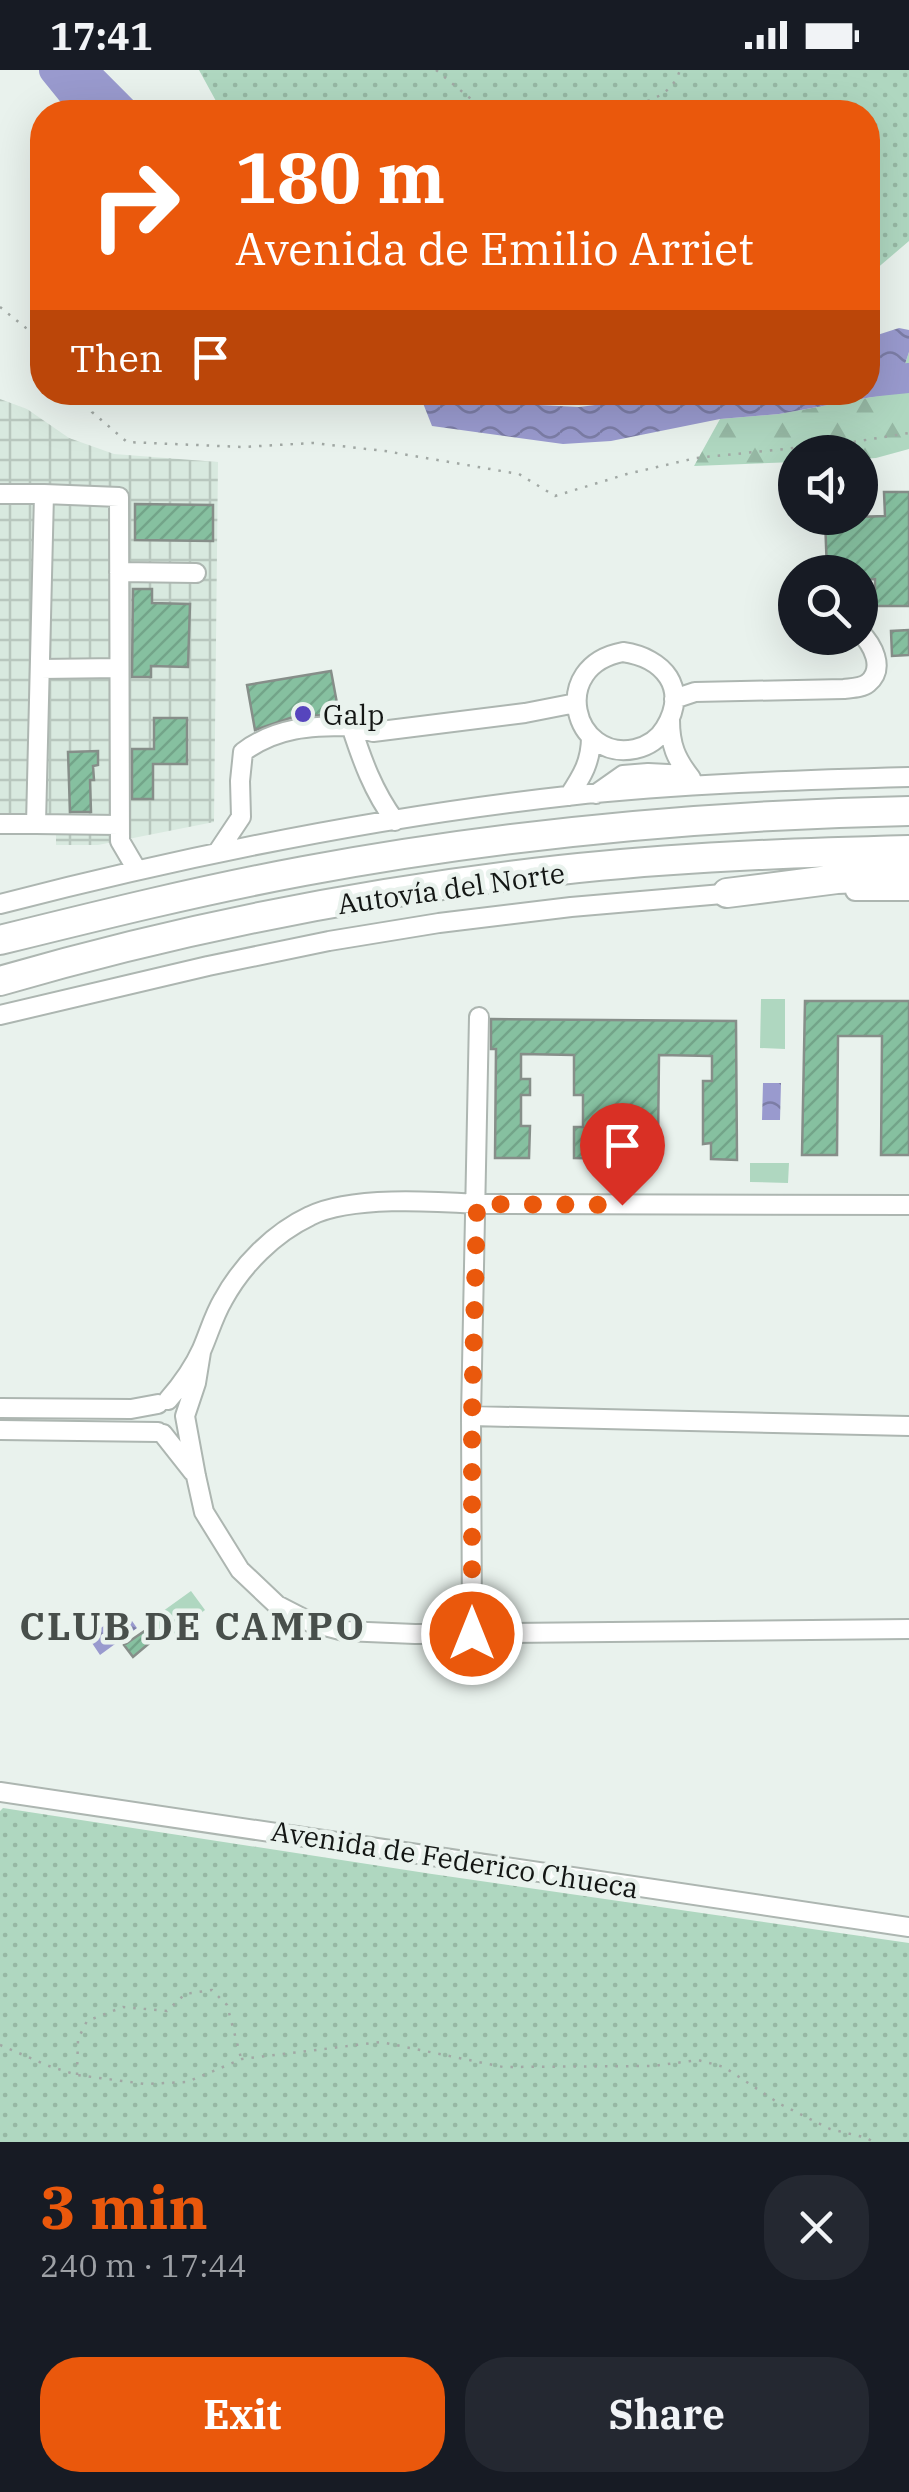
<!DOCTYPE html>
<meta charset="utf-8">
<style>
:root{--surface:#171b24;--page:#242831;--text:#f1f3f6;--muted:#9ea1a6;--accent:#ea580c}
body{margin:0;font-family:"IBM Plex Serif",serif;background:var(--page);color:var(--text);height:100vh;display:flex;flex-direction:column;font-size:38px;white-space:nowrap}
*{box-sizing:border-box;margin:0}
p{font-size:32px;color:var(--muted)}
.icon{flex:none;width:55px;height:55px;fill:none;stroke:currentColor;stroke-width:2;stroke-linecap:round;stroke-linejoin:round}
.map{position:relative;height:2072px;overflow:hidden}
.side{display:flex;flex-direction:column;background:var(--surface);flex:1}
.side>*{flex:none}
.banner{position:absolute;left:30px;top:30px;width:850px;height:305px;border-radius:40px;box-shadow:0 10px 40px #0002;background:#ea580c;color:#fff;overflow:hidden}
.buttons{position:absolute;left:778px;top:365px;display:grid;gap:20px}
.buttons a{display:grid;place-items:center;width:100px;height:100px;border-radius:50%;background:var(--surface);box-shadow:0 10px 40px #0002;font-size:50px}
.pin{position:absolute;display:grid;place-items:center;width:85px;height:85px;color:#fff;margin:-102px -42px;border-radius:50% 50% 50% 0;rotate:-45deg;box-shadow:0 0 10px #0007}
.pin .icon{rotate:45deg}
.me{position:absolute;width:110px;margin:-55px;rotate:0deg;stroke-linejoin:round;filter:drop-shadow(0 0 8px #0008)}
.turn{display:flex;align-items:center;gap:35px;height:210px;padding:0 40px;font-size:45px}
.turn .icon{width:130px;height:130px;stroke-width:2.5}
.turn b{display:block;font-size:70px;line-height:85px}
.then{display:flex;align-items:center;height:95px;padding:0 40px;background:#0003;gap:20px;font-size:38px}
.round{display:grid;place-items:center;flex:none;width:105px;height:105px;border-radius:40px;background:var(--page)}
.summary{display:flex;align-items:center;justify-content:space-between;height:170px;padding:0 40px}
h1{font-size:60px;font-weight:800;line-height:75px;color:var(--accent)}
.button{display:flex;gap:20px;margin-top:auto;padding:20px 40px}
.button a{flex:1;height:115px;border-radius:40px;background:var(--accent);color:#fff;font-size:40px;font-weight:800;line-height:115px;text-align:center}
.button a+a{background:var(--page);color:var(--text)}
.status{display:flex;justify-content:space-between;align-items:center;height:70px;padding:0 50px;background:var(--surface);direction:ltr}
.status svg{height:28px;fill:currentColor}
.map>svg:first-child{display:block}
</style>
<div class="status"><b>17:41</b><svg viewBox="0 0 49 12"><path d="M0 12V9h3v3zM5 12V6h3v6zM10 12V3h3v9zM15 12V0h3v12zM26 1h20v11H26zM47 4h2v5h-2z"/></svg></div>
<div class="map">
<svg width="909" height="2072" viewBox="0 0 909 2072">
<defs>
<pattern id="industrial-grid" width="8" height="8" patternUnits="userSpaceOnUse" patternTransform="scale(2.5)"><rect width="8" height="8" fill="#d8e9df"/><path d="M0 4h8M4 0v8" fill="none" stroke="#b8c7be"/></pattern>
<pattern id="grass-dots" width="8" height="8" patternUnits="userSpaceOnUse" patternTransform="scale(2.5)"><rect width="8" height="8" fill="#afd7c0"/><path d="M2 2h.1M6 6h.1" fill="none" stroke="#96b8a4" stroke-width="1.8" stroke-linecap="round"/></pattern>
<pattern id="forest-firs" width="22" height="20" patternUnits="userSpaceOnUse" patternTransform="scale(2.5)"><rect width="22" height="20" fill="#afd7c0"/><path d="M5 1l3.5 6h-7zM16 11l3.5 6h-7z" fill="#96b8a4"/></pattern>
<pattern id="water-waves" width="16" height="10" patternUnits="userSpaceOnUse" patternTransform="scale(2.5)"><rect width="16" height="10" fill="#999ace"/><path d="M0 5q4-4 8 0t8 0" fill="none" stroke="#7c7da6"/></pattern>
<pattern id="building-hatch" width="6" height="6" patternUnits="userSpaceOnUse" patternTransform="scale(2.5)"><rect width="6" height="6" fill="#86c0a0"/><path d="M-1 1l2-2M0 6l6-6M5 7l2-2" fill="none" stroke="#73a489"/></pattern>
</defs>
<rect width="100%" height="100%" fill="#e9f2ed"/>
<path fill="url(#industrial-grid)" d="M 0,329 L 27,339 L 69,368 L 114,384 L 218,392 L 214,752 L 98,775 L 56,775 L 56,764 L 0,764 Z"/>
<path fill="url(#grass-dots)" d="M 199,0 L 909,0 L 909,171 L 868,206 L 868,42 L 222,42 Z
M 3,1738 L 432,1804 L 909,1873 L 909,2072 L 0,2072 L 0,1741 Z"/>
<path fill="url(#forest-firs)" d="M 909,282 L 909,379 L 876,388 L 860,389 L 860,382 L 795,382 L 795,392 L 694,396 L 720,349 L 779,344 L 883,325 L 900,309 Z"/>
<path fill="#afd7c0" d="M 761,929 L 785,929 L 785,979 L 760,978 Z
M 750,1093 L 789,1093 L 788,1113 L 750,1112 Z
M 191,1521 L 205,1540 L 167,1569 L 152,1549 Z"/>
<path fill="url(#water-waves)" d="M 899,258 L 909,260 L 909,282 L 900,309 L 883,325 L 779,344 L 720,349 L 611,371 L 563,374 L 432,356 L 419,323 L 482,323 L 499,333 L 579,337 L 699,322 L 868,322 L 868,268 Z
M 763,1013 L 781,1013 L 780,1050 L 762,1050 Z
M 125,1541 L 137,1558 L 100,1585 L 88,1567 Z"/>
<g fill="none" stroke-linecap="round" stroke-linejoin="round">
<path stroke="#999ace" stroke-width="30" d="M 54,0 L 88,42
M 82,0 L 124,42
M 868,312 L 909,308"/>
</g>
<path fill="url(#building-hatch)" stroke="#868e89" stroke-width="2.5" d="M 884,422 L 909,422 L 909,536 L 875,536 L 875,509 L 860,510 L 860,502 L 827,502 L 825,448 L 885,446 Z
M 135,434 L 213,435 L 213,471 L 135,470 Z
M 133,519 L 152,519 L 152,533 L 190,534 L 188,597 L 151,596 L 151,607 L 132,607 Z
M 909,560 L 909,585 L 892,586 L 891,561 Z
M 331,601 L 339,644 L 293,647 L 255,660 L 247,615 Z
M 154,648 L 187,648 L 187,694 L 153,694 L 153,729 L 132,729 L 132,679 L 154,679 Z
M 98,681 L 98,695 L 93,696 L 94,710 L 90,710 L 91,742 L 70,742 L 68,682 Z
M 805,931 L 909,931 L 909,1085 L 881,1085 L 882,966 L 838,966 L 837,1085 L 802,1085 Z
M 491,949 L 736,951 L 737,1090 L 711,1089 L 711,1073 L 703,1074 L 703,1011 L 712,1011 L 712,986 L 659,985 L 658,1073 L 649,1073 L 649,1089 L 624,1089 L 574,1088 L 574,1057 L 583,1057 L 583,1025 L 574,1025 L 574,985 L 521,984 L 521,1009 L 530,1009 L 530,1025 L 521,1025 L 521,1056 L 530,1056 L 529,1088 L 495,1088 L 496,979 L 491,979 Z
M 146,1560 L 153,1570 L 133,1587 L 124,1575 Z"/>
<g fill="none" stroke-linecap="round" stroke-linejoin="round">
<defs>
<path id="minor" d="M 0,424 L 44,424 L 36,754 L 0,754
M 44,424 L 119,427 L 120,771 L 137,800
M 119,502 L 196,503
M 623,582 C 664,588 689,618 665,658 C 658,670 648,676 635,679 C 573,692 548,596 623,582 Z
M 40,599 L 119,598
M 674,629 L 695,622 L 844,619 C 852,618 862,618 868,613 C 886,598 872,574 860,562
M 670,650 C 670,675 676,689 691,708
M 351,656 L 373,662 L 525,643 L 576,633
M 596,724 L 623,705 L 648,703 L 688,705
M 569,726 C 582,706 591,692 591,667
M 36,754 L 119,755
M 217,783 L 241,747 L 240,711 L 243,682 C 277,657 310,656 351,656 C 362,690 373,721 395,751
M 855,821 L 909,821
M 0,834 C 186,786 376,747 567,726 C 681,714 795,710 909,707
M 0,945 L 208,896 L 329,871 L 439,853 L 571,837 L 734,823
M 201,1282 L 196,1313 L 185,1346 L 196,1406 L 204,1442 L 240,1500 L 277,1535 L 310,1552 L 344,1561 L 415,1564 L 909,1559
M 168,1330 C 182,1314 193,1299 202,1279 C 209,1263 214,1245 223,1230 C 242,1195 274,1163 310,1146 C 350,1126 432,1131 477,1134 L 909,1135
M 0,1338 L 131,1339 L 158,1334
M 471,1346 L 909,1356
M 0,1360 L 158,1362
M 163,1364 L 193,1402
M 472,1563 L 471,1346 L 479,947
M 0,1722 L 909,1857"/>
<path id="highway" d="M 727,823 L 837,809 L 909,806
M 0,870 C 101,845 202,820 304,801 C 503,764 706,745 909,741
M 0,911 C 182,858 371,821 560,800 C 676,787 792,783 909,780"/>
</defs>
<use href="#minor" stroke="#adb6b1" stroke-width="22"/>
<use href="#highway" stroke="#adb6b1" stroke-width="32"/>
<path stroke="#a1a8a4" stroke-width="2.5" stroke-dasharray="2.5 8" stroke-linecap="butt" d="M 436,0 L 471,29 L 495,42
M 596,42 C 628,33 668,37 680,0
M 0,237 L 42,271
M 86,322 L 90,329 L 92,342 L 127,372 L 242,377 L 313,373 L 385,381 L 519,404 L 555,426 L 627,404 L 696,388 L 853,372 L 909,363
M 0,1975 L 49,1996 L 77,2005 L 145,2014 L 187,2012 L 242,1989 L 381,1972 L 503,1997 L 653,1996 L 698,1990 L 724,1997 L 780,2034 L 830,2059 L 867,2068 L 873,2072
M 77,2005 L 78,1969 L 87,1951 L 123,1937 L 167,1941 L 185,1924 L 212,1920 L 227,1935 L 241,1988"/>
<use href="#minor" stroke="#fff" stroke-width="18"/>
<use href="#highway" stroke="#fff" stroke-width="28"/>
</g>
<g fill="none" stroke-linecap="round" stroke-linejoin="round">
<path stroke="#ea580c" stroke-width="18" stroke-dasharray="0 32.4" d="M 472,1564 L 472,1346 L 477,1134 L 622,1135"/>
</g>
<circle fill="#5645bd" stroke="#e9f2ed" stroke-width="4" cx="303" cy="644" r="10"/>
<g text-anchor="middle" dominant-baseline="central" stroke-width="9" stroke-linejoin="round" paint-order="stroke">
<g font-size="28" fill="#131614" stroke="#e9f2ed" text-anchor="start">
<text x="323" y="644">Galp</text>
</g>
<g font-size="28" fill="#131614" stroke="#e9f2ed">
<text transform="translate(451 818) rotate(-8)">Autovía del Norte</text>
<text transform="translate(455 1789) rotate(9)">Avenida de Federico Chueca</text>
</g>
<g font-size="38" font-weight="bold" letter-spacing="2.5" fill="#484f4b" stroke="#e9f2ed">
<text x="193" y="1555">CLUB DE CAMPO</text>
</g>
</g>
</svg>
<div class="buttons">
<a><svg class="icon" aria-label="sound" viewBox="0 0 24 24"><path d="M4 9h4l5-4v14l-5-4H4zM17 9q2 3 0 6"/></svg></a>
<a><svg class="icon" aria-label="search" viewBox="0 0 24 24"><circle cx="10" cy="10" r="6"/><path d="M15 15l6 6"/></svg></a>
</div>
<div class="pin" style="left:622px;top:1135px;background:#d93025"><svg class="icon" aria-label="arrive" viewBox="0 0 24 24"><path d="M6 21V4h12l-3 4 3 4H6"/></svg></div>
<svg class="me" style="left:472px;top:1564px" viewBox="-20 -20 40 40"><circle r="17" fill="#ea580c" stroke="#fff" stroke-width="3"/><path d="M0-11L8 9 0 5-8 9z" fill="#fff"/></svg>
<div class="banner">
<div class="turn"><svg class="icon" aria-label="right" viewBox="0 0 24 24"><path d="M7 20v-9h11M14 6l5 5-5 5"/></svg><div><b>180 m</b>Avenida de Emilio Arriet</div></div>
<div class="then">Then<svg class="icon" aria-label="arrive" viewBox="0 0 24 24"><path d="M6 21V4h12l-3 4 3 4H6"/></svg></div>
</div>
</div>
<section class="side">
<div class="summary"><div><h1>3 min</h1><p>240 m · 17:44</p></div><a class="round"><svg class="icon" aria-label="close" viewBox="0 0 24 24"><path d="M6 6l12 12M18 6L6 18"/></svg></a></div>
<div class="button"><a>Exit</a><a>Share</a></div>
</section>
